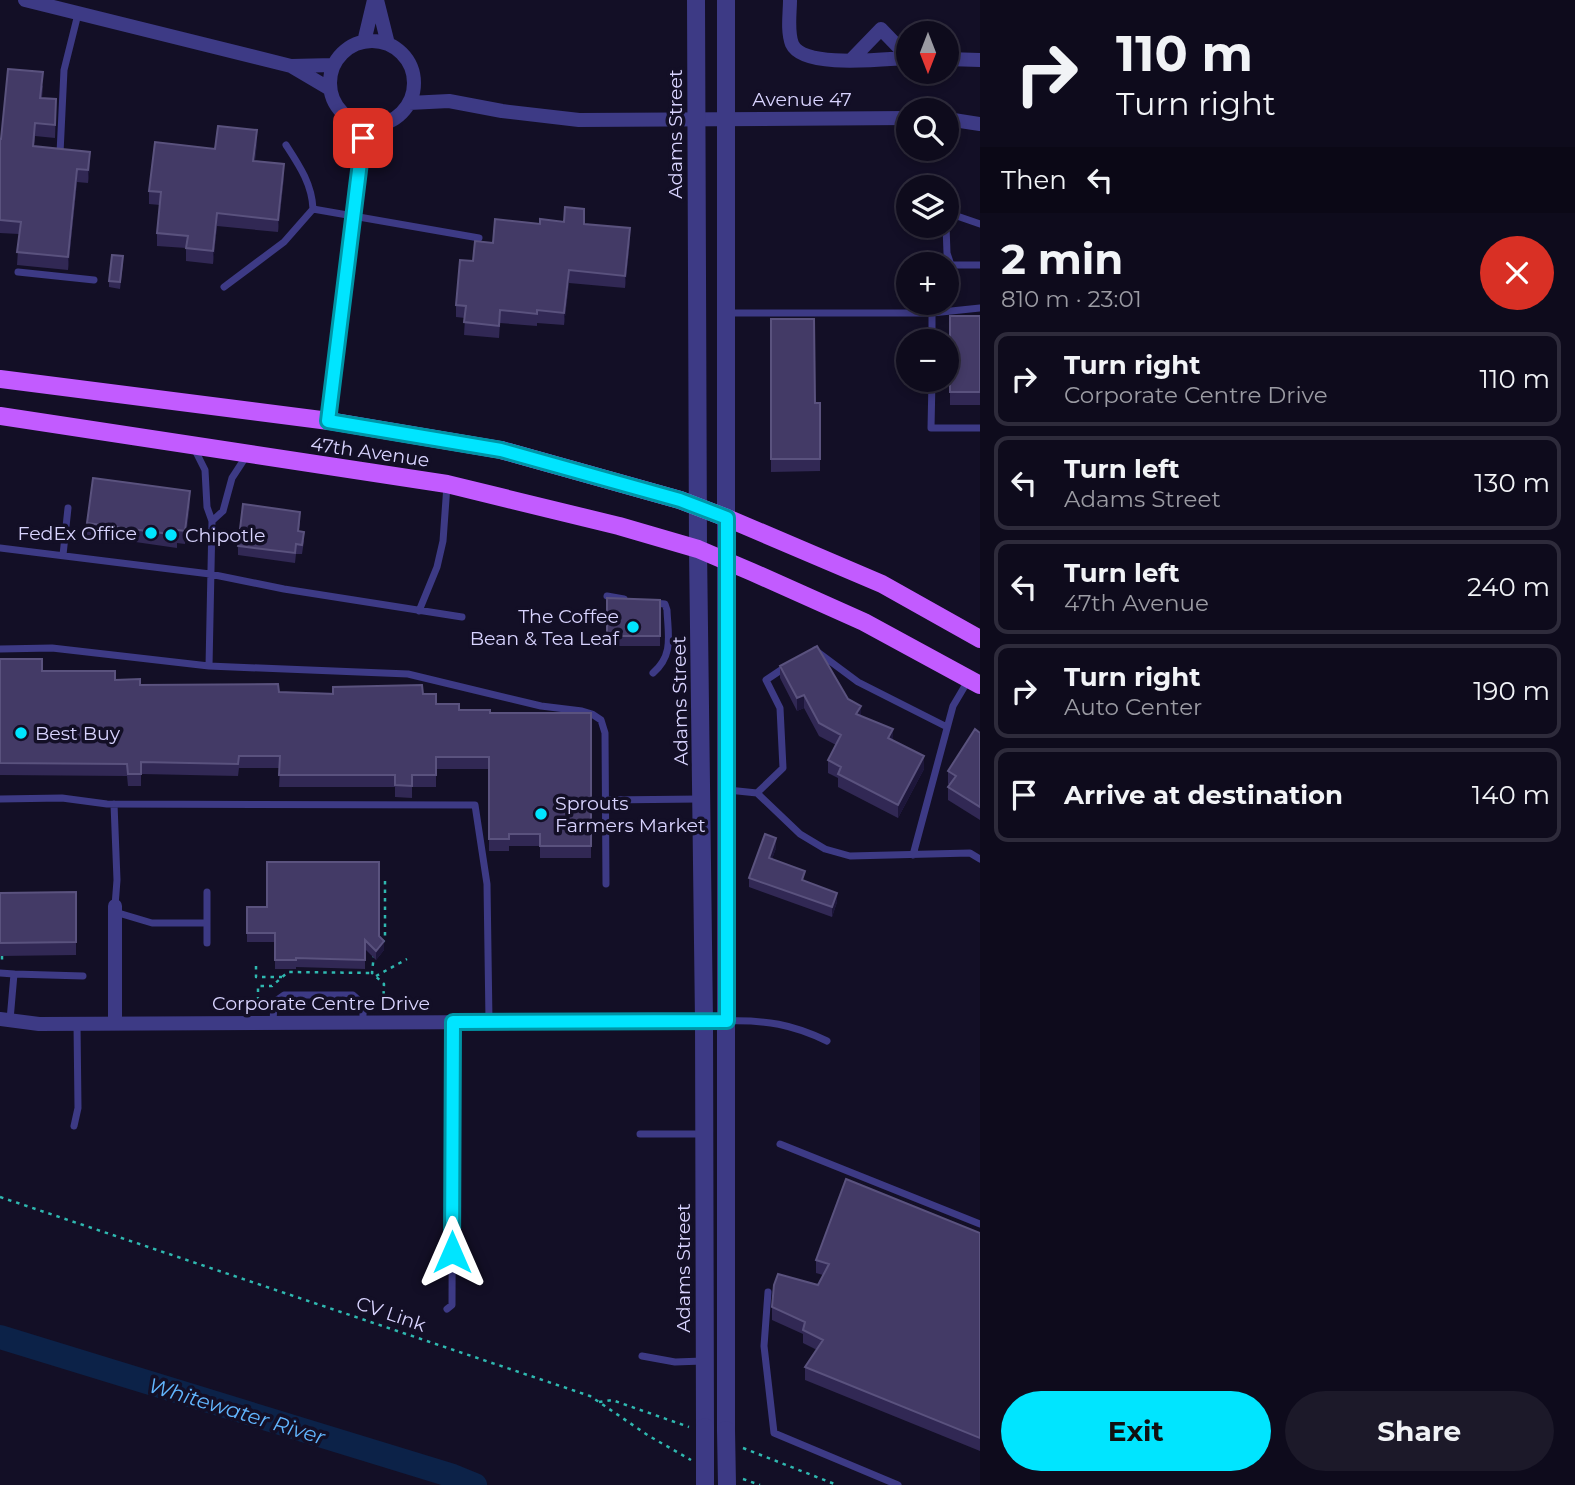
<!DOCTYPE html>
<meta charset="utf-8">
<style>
:root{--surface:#0e0b1c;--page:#1c1929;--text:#f1f3f6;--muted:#9b9ba3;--line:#2e2b3b;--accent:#00e5ff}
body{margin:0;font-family:Montserrat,sans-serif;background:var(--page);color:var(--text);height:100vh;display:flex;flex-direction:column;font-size:26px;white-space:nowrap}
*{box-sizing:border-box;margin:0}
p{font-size:23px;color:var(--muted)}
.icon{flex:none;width:38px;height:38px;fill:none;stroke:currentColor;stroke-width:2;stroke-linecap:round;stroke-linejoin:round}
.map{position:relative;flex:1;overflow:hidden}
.details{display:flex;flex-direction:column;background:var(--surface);width:595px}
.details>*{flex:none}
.banner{background:#0e0b1c;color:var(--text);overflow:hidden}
.needle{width:46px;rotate:180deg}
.fabs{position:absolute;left:896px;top:21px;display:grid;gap:14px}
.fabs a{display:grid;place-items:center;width:63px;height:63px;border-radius:50%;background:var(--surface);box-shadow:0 4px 10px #0003,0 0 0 2px var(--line);font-size:35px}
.pin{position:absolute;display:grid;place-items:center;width:60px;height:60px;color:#fff;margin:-30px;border-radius:14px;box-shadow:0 4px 10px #0006}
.me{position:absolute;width:77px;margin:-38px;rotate:0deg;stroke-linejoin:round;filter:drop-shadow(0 0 5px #0008)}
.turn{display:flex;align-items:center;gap:24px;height:147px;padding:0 21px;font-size:32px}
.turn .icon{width:91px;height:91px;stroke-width:2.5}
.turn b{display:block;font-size:49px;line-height:60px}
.then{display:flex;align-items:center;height:66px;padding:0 21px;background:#0003;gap:14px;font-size:26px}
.round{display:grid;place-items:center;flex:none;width:74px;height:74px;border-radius:37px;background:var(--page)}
.overview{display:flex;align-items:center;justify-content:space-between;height:119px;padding:0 21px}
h1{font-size:42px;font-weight:700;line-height:52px}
.primary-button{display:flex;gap:14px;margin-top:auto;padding:14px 21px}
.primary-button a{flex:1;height:80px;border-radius:42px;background:var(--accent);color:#111;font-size:28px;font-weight:700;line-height:80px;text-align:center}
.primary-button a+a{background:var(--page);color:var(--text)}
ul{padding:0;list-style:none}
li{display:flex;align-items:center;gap:21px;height:94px;margin:0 14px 10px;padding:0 7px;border:4px solid var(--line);border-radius:14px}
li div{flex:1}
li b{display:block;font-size:26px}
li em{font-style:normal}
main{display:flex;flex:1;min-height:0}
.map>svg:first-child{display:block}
</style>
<main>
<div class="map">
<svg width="980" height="1485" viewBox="0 0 980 1485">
<rect width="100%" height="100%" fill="#130f26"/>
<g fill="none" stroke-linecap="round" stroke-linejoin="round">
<path stroke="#0c2248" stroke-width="24" d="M 0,1337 L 453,1476 L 475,1485"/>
<path stroke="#2fb8b0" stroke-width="2.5" stroke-dasharray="3.5 5" stroke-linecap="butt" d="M 382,943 L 385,939 L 385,876
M 374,954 L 372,973 L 384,984 L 383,1009
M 2,956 L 2,964
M 256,966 L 256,977 L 282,977
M 376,976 L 407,959
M 258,1009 L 258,986 L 272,986 L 288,972 L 372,973
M 0,1197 L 590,1396 L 649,1436 L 691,1460
M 599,1402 L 612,1400 L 689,1427
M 743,1448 L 837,1485
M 743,1479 L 760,1485"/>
<path stroke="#3d3a85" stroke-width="7" d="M 60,153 L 64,70 L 78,14
M 313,209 L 479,238
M 947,221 L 947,218 L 954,215 L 980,224
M 946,226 L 947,253 L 951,265 L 980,265
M 18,272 L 94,280
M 224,287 L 284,242 L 313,209 C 312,184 299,165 286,145
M 947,288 L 951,265
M 947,294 L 947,311
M 727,313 L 932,313
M 932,341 L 932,313 L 980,308
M 932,380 L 931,428 L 980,428
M 193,446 L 205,470 L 207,507 L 212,521 L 209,666
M 212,521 L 223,511 L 232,478 L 247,455
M 0,548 L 210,574 L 284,589 L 462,617
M 63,555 L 68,508
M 607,596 L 624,599
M 653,603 L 665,604 L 667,610 C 668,635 674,655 653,673
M 419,611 L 437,567 L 443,541 L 447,485
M 0,649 L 52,648 L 209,666 L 408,674 L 541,706 L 582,711 L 592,714 L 601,720 L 605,733 L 606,884
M 815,650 L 858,682 L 947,727
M 728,790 L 757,793 L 800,834 L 825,849 L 850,856 L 970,853 L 980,859
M 757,793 L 783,768 L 780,708 L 766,680 L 787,666
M 0,799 L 62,798 L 107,804 L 475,805 L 487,884 L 489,1021
M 606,800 L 700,799
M 114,804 L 117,880 L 115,906
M 913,855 L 953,706 L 969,679
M 207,892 L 207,943
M 115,912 L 152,923 L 207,923
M 0,973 L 14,974
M 10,1020 L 14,974 L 83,976
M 727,1021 C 766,1020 792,1024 827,1041
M 273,1023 L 274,1002 L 284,995 L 353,995 L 363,1004 L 363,1022
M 74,1126 L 78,1108 L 77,1024
M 640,1134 L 703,1134
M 780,1144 L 980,1224
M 768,1292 L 764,1346 L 774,1433 L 898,1485
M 447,1309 L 452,1305 L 453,1022
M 642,1356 L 675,1362 L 703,1361"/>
<path stroke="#3d3a85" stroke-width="14" d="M 25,0 L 291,66 L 334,65
M 377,0 L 388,44
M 790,0 C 790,13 787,31 792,44 C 803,69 884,59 908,58
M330 83a42 42 0 1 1 84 0a42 42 0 1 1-84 0Z
M 364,42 L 374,0
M 852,59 L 881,29 L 908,57
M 947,59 L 980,60
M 291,66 L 330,89
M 409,103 L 449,101 L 502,111 L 579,120 L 908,118
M 947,119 L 980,124
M 329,421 L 365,124
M 115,906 L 115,1024
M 0,1019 L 39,1024 L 727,1021"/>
<path stroke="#3d3a85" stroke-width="18" d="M 696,0 L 698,549 L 704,1020 L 705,1427
M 726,1430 L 726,0"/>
<path stroke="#c25bff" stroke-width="18" d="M 0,379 L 329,421 L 501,450 L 680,500 L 727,518 L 882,584 L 980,639
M 0,416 L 447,484 L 619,526 L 698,549 L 752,572 L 864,622 L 980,685"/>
<path stroke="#3d3a85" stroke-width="18" d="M 705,1427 L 705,1485
M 726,1430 L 727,1485"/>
</g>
<path fill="#312854" d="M 43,85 L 42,98 L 56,112 L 55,138 L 35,136 L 34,147 L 90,165 L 88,183 L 77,182 L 68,270 L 17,265 L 19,234 L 0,233 L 0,139 Z
M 257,143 L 255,161 L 284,177 L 278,232 L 217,226 L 213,264 L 186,261 L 186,248 L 157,246 L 157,233 L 160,205 L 149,204 L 149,191 L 215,149 Z
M 540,224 L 584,224 L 630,241 L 625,288 L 569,283 L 564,325 L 537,323 L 537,326 L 500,323 L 499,338 L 464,335 L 465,318 L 456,317 L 456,305 L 473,261 L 493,243 Z
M 123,263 L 120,289 L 109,287 L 109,281 Z
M 950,316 L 980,316 L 980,405 L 950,405 Z
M 771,319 L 815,403 L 820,403 L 820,471 L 771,472 Z
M 190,504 L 185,544 L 177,543 L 177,548 L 87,535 L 87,523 Z
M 300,521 L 299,531 L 304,541 L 302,554 L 296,554 L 295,563 L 238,555 L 238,546 Z
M 607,598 L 660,600 L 660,646 L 607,646 Z
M 0,659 L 42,671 L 115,680 L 140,685 L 279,692 L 423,694 L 436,704 L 459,710 L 490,713 L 591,713 L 591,858 L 540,858 L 540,846 L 509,846 L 509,851 L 489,851 L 489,769 L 436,769 L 436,787 L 412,787 L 412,798 L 395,797 L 395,787 L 279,787 L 280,768 L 239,768 L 238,776 L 141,774 L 141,786 L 128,786 L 127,776 L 0,775 Z
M 780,666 L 848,699 L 861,716 L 893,740 L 924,769 L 898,818 L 838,787 L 838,778 L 828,773 L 828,760 L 836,745 L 819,736 L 804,708 L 797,711 L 780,678 Z
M 980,733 L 980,820 L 948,800 L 948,787 L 950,785 L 948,784 L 948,771 Z
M 776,848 L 772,859 L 837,902 L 832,917 L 749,887 L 749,878 Z
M 76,892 L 76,955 L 0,956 L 0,893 Z
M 247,907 L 267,907 L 379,936 L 384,950 L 376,960 L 365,949 L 365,969 L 296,967 L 296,969 L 275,969 L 275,942 L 247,942 Z
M 980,1233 L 980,1451 L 805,1380 L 805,1367 L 817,1350 L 803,1343 L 803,1334 L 772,1320 L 772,1307 L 818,1285 L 823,1275 L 816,1273 L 816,1260 Z"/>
<path fill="#1d163a" d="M 257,130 L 257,143 L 253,173 L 253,161 Z
M 90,152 L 90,165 L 88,183 L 88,170 Z
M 284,164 L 284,177 L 278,232 L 278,220 Z
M 77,169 L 77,182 L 68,270 L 68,257 Z
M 217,213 L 217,226 L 213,264 L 213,251 Z
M 630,228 L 630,241 L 625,288 L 625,276 Z
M 569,270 L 569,283 L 564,325 L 564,313 Z
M 190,491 L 190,504 L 185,544 L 185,531 Z
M 804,695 L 804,708 L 797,711 L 797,698 Z
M 861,706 L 861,718 L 856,714 Z
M 893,729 L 893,742 L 888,738 Z
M 924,756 L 924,769 L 898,818 L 898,805 Z
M 776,838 L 776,848 L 769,868 L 769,858 Z
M 837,893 L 837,902 L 832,917 L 832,907 Z
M 384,941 L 384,950 L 376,960 L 376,951 Z"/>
<path fill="#433a66" stroke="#5a527e" stroke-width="2" d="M 8,69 L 43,72 L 40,98 L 56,99 L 55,125 L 35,123 L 33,146 L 90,152 L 88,170 L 77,169 L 68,257 L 17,252 L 21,222 L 0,220 L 0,139 L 1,139 Z
M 218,126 L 257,130 L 253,161 L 284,164 L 278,220 L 217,213 L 213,251 L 186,248 L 188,236 L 157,233 L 161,192 L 149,191 L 155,142 L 215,149 Z
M 565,207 L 584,209 L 584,224 L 630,228 L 625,276 L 569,270 L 564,313 L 537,310 L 537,314 L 500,310 L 499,326 L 464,322 L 466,306 L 456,305 L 460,260 L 473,261 L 475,241 L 493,243 L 495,219 L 540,224 L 540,219 L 564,222 Z
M 112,255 L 123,256 L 120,282 L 109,281 Z
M 950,316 L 980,316 L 980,392 L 950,392 Z
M 771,319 L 814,319 L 815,403 L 820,403 L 820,459 L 771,459 Z
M 93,478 L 190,491 L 185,531 L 177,530 L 177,535 L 87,523 Z
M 243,504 L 300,512 L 298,531 L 304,532 L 302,545 L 296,544 L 295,553 L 238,546 Z
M 607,598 L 660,600 L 660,636 L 607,636 Z
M 817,646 L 848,699 L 861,706 L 856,714 L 893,729 L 888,738 L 924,756 L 898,805 L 838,774 L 841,767 L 828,760 L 841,735 L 819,723 L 804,695 L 797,698 L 780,666 Z
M 0,659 L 42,659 L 42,671 L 115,671 L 115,680 L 140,679 L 140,685 L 278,684 L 279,692 L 333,694 L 333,687 L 422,685 L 423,694 L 436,694 L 436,704 L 459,704 L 459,710 L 490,710 L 490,713 L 591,713 L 591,846 L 540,846 L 540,834 L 509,834 L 509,839 L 489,839 L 489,757 L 436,757 L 436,775 L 412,775 L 412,786 L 395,785 L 395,775 L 279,775 L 280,756 L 239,756 L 238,764 L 141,762 L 141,774 L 128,774 L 127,764 L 0,763 Z
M 975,729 L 980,733 L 980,807 L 948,787 L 956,776 L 948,771 Z
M 765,834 L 776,838 L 769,858 L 805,871 L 802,880 L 837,893 L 832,907 L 749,878 Z
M 267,862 L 379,862 L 379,936 L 384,941 L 376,951 L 365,940 L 365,960 L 296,958 L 296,960 L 275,960 L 275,933 L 247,933 L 247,907 L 267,907 Z
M 76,892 L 76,942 L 0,943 L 0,893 Z
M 846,1179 L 980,1233 L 980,1438 L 805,1367 L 823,1340 L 803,1330 L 805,1322 L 772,1307 L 774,1285 L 778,1274 L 818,1285 L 829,1264 L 816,1260 Z"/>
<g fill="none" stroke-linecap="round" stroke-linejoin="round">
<defs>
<path id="route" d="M 363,138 L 328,421 L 501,450 L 680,500 L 727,518 L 727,1021 L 453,1022 L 452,1252"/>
</defs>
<use href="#route" stroke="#0095a6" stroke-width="18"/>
<use href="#route" stroke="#00e5ff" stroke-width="12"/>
</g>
<g fill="#00e5ff" stroke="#130f26" stroke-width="2.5">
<circle cx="151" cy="533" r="7"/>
<circle cx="171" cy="535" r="7"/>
<circle cx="633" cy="627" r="7"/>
<circle cx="21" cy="733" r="7"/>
<circle cx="541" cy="814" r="7"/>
</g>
<g text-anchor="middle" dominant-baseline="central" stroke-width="7" stroke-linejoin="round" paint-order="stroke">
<g font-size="19" fill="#d9d4ff" stroke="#130f26">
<text x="802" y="99">Avenue 47</text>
<text transform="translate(675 134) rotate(-90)">Adams Street</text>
<text transform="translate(370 452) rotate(8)">47th Avenue</text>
<text transform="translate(680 701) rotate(-91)">Adams Street</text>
<text x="321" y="1003">Corporate Centre Drive</text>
<text transform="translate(683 1268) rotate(-90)">Adams Street</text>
<text transform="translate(391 1314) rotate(19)">CV Link</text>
</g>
<g font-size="19" fill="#d9d4ff" stroke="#130f26" text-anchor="start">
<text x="137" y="533" text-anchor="end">FedEx Office</text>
<text x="185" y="535">Chipotle</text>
<text x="619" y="616" text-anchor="end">The Coffee<tspan x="619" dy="22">Bean &amp; Tea Leaf</tspan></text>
<text x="35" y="733">Best Buy</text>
<text x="555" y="803">Sprouts<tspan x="555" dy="22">Farmers Market</tspan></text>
</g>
<g font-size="21" font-style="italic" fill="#62b6ff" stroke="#130f26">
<text transform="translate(237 1411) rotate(17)">Whitewater River</text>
</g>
</g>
</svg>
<div class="fabs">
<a><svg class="needle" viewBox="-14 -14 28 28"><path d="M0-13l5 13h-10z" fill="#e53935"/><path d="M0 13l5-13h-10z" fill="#9b9ba3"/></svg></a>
<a><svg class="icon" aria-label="search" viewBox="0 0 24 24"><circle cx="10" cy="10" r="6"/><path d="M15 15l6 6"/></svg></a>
<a><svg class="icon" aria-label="layers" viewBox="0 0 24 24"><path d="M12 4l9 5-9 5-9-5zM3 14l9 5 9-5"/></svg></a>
<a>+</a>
<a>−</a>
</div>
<div class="pin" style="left:363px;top:138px;background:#d93025"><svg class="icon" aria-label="arrive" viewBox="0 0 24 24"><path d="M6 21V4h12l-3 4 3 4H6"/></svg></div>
<svg class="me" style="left:452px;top:1252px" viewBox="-20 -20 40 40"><path d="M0-17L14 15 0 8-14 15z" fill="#00e5ff" stroke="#fff" stroke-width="4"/></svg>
</div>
<section class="details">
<div class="banner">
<div class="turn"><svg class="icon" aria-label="right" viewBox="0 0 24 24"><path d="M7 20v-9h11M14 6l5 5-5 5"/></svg><div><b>110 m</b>Turn right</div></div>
<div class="then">Then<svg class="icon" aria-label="left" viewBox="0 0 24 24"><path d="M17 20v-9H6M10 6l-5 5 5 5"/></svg></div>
</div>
<div class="overview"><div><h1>2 min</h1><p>810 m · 23:01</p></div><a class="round" style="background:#d93025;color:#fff"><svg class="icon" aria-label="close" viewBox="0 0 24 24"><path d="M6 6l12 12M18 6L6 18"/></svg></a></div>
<ul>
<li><svg class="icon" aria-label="right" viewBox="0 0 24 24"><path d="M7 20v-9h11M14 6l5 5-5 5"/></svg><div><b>Turn right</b><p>Corporate Centre Drive</p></div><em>110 m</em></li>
<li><svg class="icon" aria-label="left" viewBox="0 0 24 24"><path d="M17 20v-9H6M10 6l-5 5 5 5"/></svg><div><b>Turn left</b><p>Adams Street</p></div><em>130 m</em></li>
<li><svg class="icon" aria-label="left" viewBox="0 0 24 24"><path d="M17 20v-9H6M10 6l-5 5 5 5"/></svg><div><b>Turn left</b><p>47th Avenue</p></div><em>240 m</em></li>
<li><svg class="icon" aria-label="right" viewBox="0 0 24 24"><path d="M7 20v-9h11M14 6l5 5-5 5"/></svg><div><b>Turn right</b><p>Auto Center</p></div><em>190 m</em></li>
<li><svg class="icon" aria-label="arrive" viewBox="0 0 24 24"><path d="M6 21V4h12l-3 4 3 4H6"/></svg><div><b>Arrive at destination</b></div><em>140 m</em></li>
</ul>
<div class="primary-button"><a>Exit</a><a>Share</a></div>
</section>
</main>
